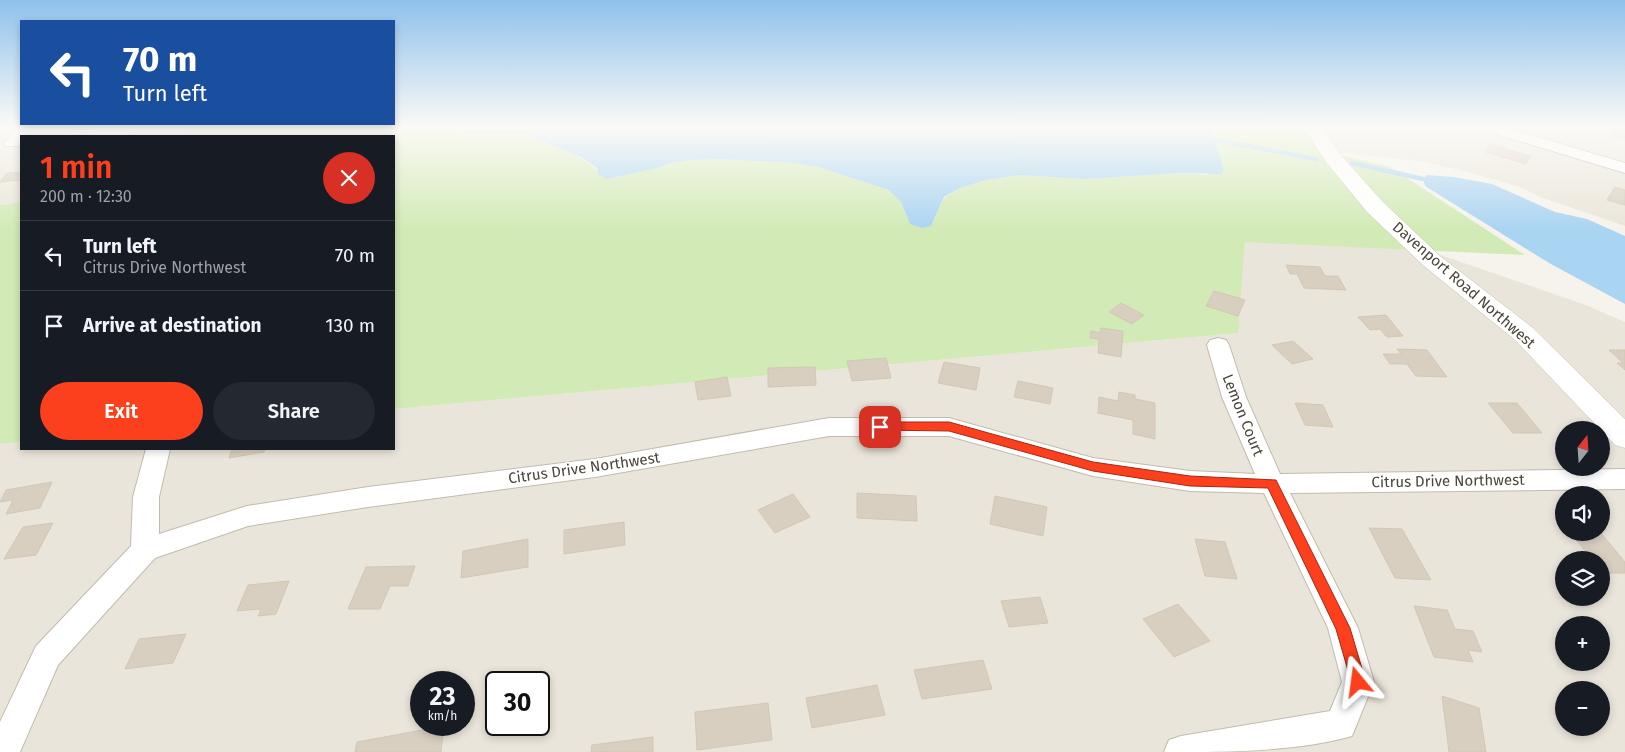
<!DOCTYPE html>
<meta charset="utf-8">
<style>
:root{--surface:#171b24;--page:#242831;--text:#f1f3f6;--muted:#9ea1a6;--line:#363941;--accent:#fc3f1d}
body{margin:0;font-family:"Fira Sans",sans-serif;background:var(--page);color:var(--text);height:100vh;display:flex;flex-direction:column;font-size:19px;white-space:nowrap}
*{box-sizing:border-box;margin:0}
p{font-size:16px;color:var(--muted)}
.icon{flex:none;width:28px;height:28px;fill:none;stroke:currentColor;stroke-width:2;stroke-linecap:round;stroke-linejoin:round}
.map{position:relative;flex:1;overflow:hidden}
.drawer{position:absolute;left:20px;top:135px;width:375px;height:315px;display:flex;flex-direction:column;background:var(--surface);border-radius:0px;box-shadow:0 2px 8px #0003}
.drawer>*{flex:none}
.hud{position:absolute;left:20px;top:20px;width:375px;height:105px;border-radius:0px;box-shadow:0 2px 8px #0003;background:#1a4fa0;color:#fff;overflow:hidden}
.needle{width:32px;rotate:17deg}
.tools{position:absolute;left:1555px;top:421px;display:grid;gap:10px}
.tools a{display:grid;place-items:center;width:55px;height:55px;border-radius:50%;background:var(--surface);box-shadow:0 2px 8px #0003;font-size:25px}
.speed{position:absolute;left:410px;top:671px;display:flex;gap:10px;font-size:25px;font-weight:700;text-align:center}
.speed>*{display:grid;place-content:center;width:65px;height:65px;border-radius:50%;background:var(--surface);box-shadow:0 2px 8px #0003;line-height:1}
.speed small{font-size:12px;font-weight:400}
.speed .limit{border:2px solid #111;border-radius:8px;background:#fff;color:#111}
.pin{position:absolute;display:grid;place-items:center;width:42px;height:42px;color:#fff;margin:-21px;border-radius:10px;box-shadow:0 2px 8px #0006}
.me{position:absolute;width:55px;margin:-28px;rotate:344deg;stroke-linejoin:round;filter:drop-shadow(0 0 4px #0008)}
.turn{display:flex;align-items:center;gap:18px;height:105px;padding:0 20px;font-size:22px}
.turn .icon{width:65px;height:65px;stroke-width:2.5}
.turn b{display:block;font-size:35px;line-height:42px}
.round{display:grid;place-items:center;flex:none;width:52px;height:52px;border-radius:26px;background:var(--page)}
.overview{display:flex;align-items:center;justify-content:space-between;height:85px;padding:0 20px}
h1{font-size:30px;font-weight:600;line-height:38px;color:var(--accent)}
.action{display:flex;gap:10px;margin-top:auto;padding:10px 20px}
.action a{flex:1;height:58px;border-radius:30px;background:var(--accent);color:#fff;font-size:20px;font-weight:600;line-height:58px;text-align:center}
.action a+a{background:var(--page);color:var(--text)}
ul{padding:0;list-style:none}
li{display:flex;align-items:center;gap:15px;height:70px;padding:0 20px;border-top:1px solid var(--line)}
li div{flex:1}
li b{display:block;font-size:19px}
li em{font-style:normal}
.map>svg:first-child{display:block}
</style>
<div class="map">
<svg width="1625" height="752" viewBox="0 0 1625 752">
<rect width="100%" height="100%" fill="#f6f3ec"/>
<path fill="#eae5da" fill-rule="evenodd" d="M 0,126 L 191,126 L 184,136 L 21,136 L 21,202 L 0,205 Z
M 1307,126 L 1625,126 L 1625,226 L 1543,198 L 1517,186 L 1475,174 L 1421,161 L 1323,151 Z
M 1400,241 L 1586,305 L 1625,322 L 1625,752 L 0,752 L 0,444 L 21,442 L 21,449 L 394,449 L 394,409 L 1237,333 L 1245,242 ZM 1564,430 L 1601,430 L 1601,468 L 1564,468 ZM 1564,495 L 1601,495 L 1601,532 L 1564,532 ZM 1564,560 L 1601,560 L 1601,598 L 1564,598 ZM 1564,625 L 1601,625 L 1601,662 L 1564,662 ZM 421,682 L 464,682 L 464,725 L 421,725 ZM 496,682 L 539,682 L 539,725 L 496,725 ZM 1564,690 L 1601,690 L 1601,728 L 1564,728 Z"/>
<path fill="#d2eab5" d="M 191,126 L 455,126 C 464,139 509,132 526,134 C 550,137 591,162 607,179 L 654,169 L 670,163 L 691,160 L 719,159 L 793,163 L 818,167 L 889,190 L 901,202 L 910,224 L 931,226 L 944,198 L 960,188 L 986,180 L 1020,175 L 1084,179 L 1181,173 L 1205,175 L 1224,170 L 1211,126 L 1307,126 L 1323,151 L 1390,167 L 1525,255 L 1245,242 L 1238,333 L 394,409 L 394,136 L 184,136 Z
M 21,202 L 21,442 L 0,444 L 0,205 Z"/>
<path fill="#a9d4f2" d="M 455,126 L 1211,126 L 1224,170 L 1221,174 L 1181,173 L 1084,179 L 1020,175 L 986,180 L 960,188 L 944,197 L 931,226 L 922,228 L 910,224 L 901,202 L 889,190 L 818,167 L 793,163 L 719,159 L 691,160 L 670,163 L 654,169 L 607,179 L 599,175 L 597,168 L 581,157 L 527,134 L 469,134 Z
M 1427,175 L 1454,177 L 1492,184 L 1555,212 L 1587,219 L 1625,236 L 1625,304 L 1549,263 L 1425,186 L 1423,179 Z"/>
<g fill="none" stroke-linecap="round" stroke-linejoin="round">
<path stroke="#a9d4f2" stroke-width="4.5" d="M 1216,140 L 1316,159
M 1352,163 L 1423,179"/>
</g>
<path fill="#d8cfc1" stroke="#d3c7b4" d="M 1591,126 L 1625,126 L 1625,139 L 1611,135 L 1613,131 Z
M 1490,144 L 1531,156 L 1526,164 L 1485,152 Z
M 21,172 L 21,180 L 0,182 L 7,173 Z
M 1615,187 L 1625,190 L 1625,205 L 1607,200 Z
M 1286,265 L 1320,267 L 1325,276 L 1338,276 L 1346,290 L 1304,288 L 1297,274 L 1290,274 Z
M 1214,291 L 1245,300 L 1238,316 L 1206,306 Z
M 1121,303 L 1144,315 L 1132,324 L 1109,312 Z
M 1386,315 L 1403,336 L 1387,337 L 1380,329 L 1370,330 L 1358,317 Z
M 1101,328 L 1123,331 L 1121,357 L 1098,353 L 1099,339 L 1090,338 L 1091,331 L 1100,333 Z
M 1293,341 L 1313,359 L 1292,364 L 1272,345 Z
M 1397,349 L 1427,350 L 1447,377 L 1416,376 L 1407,364 L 1390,364 L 1383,354 L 1401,354 Z
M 1609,350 L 1625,350 L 1625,370 L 1617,363 L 1623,363 Z
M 886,358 L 891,378 L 852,381 L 847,361 Z
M 944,362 L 980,368 L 976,390 L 938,383 Z
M 815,367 L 816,385 L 768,387 L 768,368 Z
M 727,377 L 731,396 L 698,400 L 695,382 Z
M 1018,381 L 1053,388 L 1050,404 L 1014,397 Z
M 1119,392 L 1135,395 L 1135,399 L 1155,403 L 1155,439 L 1133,434 L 1133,420 L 1098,413 L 1099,397 L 1118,401 Z
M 1295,403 L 1323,405 L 1333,427 L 1305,425 Z
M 1488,403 L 1517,403 L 1542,433 L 1513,433 Z
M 232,449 L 265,449 L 264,452 L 229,458 Z
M 52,482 L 40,508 L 6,514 L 13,500 L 0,502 L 6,490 Z
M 857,493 L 916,496 L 917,521 L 857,518 Z
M 793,494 L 810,517 L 775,533 L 758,510 Z
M 995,496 L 1047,507 L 1043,536 L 990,524 Z
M 624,522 L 625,545 L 564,554 L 564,530 Z
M 53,523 L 36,555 L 4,559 L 23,527 Z
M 1369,528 L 1402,529 L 1431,580 L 1395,578 Z
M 1570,532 L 1600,532 L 1625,562 L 1625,573 L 1601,573 L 1601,560 L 1582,560 L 1580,558 L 1591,558 Z
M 528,539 L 528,567 L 461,578 L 463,551 Z
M 1195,539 L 1225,542 L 1237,579 L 1205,576 Z
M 415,566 L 408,586 L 390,586 L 380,609 L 348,609 L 366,567 Z
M 289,581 L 276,614 L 258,616 L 261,609 L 237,611 L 248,585 Z
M 1040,597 L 1048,623 L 1009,627 L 1001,601 Z
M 1178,604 L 1210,641 L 1174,657 L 1143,619 Z
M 1414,606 L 1447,610 L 1455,629 L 1473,631 L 1482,652 L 1468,650 L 1473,662 L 1434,657 Z
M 186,634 L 173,663 L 125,669 L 139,639 Z
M 983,660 L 992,689 L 922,699 L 914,670 Z
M 877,685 L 885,715 L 812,728 L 806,698 Z
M 1442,696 L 1479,708 L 1486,752 L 1449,752 Z
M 768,703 L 772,740 L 697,750 L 695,712 Z
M 444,726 L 441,752 L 355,752 L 357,742 Z
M 653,737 L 653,752 L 591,752 L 592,745 Z"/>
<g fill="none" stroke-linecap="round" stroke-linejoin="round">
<defs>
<path id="minor" d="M 21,126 L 37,126 L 28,136 L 21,136 L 21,143 L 18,146 L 6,146 L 4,143 Z
M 119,126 L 155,127 C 147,138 77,137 62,136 L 70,131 Z
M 1477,126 L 1500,126 L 1625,163 L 1625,173 L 1480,129 Z
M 1218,338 L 1226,340 L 1229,345 L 1246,397 L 1280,474 L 1625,469 L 1625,489 L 1290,493 L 1358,628 L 1374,682 L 1352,736 C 1296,752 1224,752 1164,752 L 1169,740 L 1181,736 L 1330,711 L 1342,682 L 1328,628 L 1264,493 L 1190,491 L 1093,476 L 949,436 L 829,436 L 595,477 L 368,507 L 248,526 L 155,558 L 58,665 L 20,752 L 0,752 L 0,722 L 36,646 L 131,546 L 133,497 L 146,449 L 170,449 L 159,497 L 159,534 L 247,506 L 368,487 L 595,459 L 829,418 L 949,418 L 1093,458 L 1190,471 L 1255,474 L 1222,397 L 1207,345 L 1210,340 Z"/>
<path id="tertiary" d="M 1303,126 L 1321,126 L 1340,154 L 1383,202 L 1440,256 L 1533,328 L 1625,419 L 1625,448 L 1615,445 L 1515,340 L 1424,266 L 1367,212 L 1326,162 Z"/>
</defs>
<use href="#minor" stroke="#c2bbae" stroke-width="2"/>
<use href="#tertiary" stroke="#c2bbae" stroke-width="1"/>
<use href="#minor" fill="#fff" fill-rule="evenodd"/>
<use href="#tertiary" fill="#fff" fill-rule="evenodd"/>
</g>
<linearGradient id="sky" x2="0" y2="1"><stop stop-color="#8fc1ec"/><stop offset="0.55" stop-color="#fbfaf6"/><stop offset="1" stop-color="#fbfaf6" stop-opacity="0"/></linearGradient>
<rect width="1625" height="231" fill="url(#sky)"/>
<path fill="#fc3f1d" stroke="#a42913" d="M 880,422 L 949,422 L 1093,462 L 1190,476 L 1276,480 L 1350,628 L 1366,682 L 1364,688 L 1358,690 L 1353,688 L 1336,629 L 1268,488 L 1190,486 L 1093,471 L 949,431 L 876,430 L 874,427 L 876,424 Z"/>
<g text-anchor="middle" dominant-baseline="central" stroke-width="4" stroke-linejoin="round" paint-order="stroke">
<g font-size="15" fill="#4b4439" stroke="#fff">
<text transform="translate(1464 285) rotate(41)">Davenport Road Northwest</text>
<text transform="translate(1243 415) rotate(68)">Lemon Court</text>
<text transform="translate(584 468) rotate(-8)">Citrus Drive Northwest</text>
<text transform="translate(1448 481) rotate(-1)">Citrus Drive Northwest</text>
</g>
</g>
</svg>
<div class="tools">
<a><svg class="needle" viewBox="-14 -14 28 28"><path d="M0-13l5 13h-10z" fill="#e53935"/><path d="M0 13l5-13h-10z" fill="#9ea1a6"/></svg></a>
<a><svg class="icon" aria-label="sound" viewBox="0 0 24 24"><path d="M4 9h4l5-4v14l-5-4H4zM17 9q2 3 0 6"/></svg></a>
<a><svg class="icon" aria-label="layers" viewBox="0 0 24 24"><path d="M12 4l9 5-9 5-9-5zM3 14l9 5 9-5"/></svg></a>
<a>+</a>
<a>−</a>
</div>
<div class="speed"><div>23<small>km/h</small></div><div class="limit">30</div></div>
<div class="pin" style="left:880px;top:427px;background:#d93025"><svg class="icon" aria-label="arrive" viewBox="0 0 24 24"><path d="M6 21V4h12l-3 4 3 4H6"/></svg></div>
<svg class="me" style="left:1358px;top:682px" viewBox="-20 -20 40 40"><path d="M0-17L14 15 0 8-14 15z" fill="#fc3f1d" stroke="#fff" stroke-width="4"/></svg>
<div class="hud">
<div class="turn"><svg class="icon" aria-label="left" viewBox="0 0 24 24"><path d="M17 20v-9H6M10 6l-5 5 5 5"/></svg><div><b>70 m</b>Turn left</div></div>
</div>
<section class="drawer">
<div class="overview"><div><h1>1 min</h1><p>200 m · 12:30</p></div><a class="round" style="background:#d93025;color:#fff"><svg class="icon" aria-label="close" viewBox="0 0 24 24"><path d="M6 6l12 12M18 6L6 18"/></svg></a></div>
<ul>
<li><svg class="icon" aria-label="left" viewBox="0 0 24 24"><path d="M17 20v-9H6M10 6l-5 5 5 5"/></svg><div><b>Turn left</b><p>Citrus Drive Northwest</p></div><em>70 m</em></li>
<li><svg class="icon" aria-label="arrive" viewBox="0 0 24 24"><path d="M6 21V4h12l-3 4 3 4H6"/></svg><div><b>Arrive at destination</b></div><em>130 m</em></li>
</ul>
<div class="action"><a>Exit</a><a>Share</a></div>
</section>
</div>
